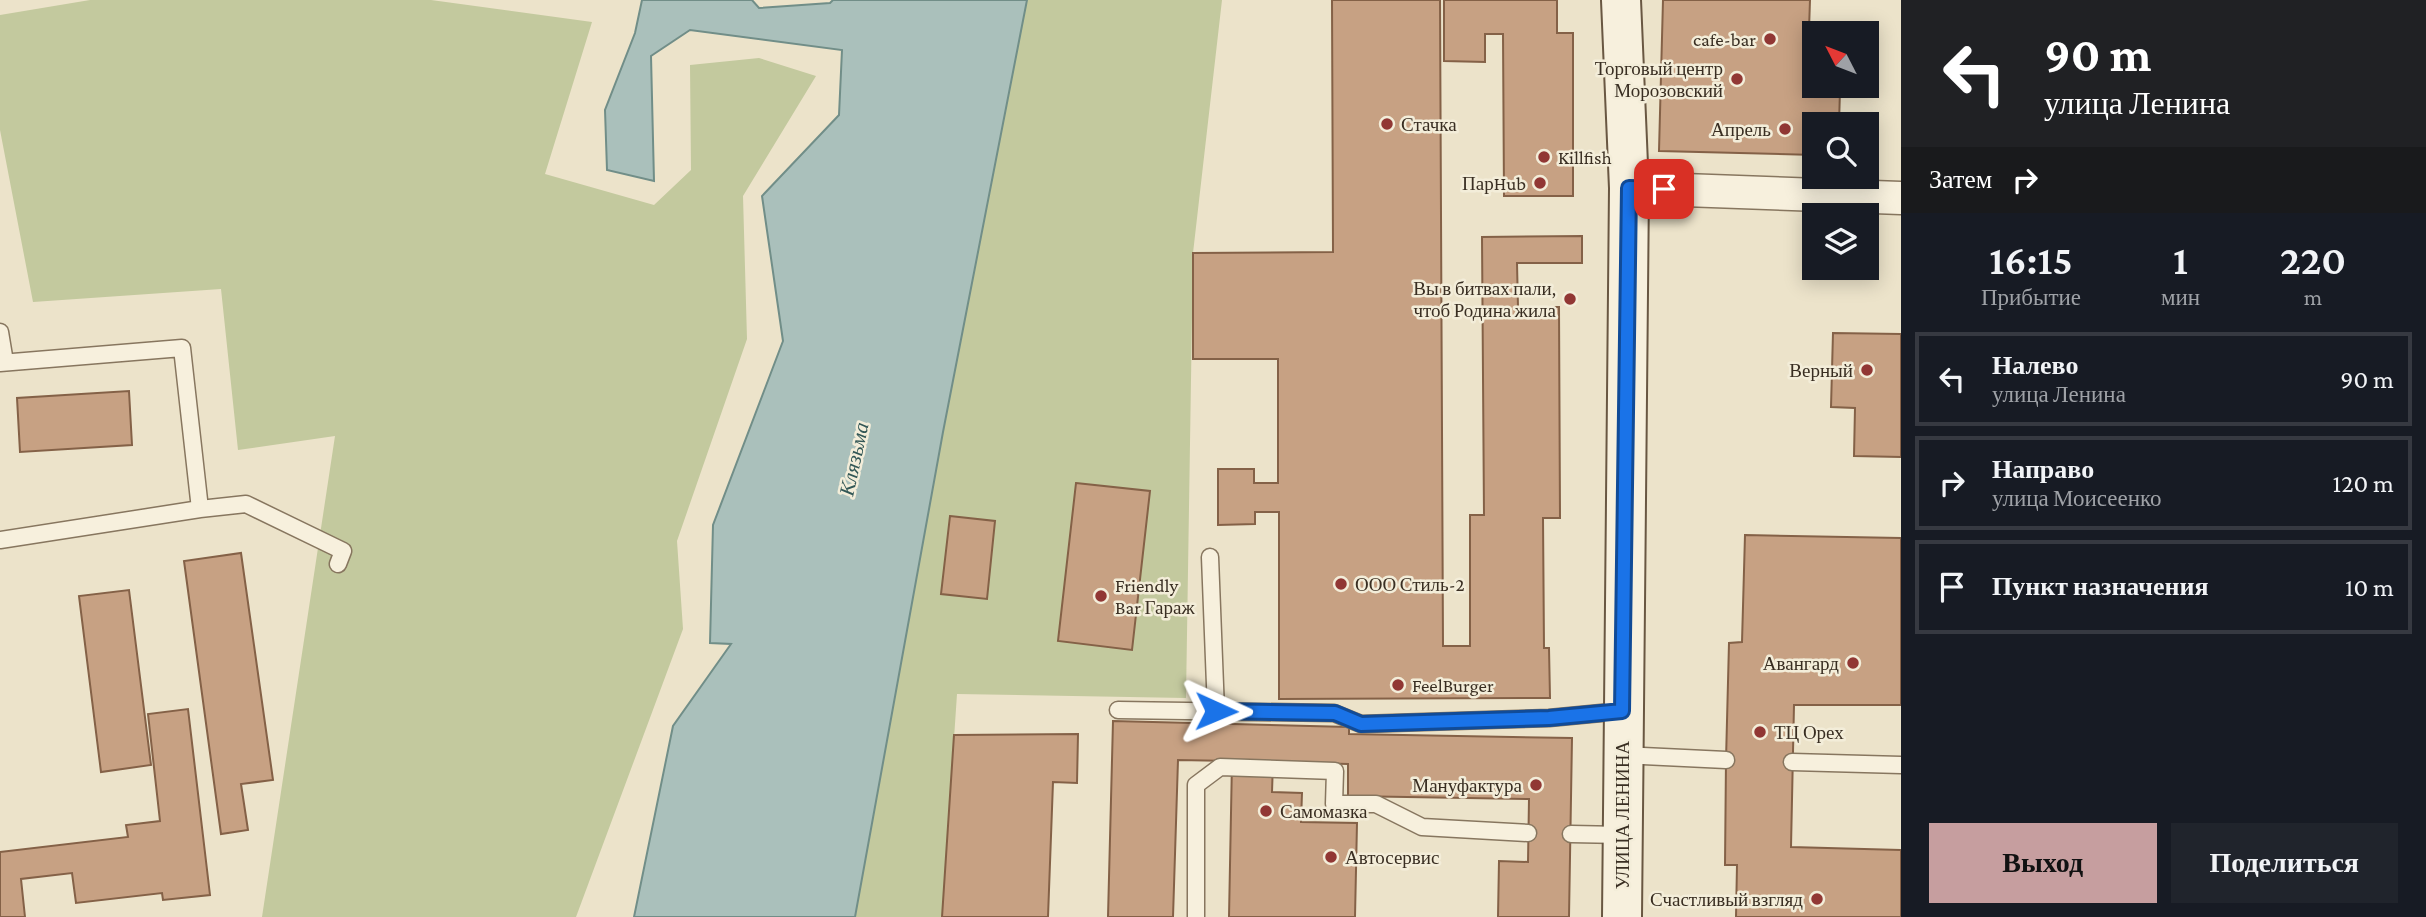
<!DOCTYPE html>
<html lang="ru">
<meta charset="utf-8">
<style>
:root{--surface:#171b24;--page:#20242c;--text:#f1f3f6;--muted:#9ea1a6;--line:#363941;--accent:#c69e9f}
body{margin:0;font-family:"Crimson Pro",serif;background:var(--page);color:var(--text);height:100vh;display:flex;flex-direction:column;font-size:26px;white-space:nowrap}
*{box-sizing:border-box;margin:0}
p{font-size:23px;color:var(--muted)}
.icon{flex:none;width:38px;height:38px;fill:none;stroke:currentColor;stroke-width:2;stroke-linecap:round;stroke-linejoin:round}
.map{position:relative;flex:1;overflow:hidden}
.side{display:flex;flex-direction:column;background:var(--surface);width:525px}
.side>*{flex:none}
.top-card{background:#202124;color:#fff;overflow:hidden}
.needle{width:46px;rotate:312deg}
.fabs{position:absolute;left:1802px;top:21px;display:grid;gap:14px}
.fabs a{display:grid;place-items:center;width:77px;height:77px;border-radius:0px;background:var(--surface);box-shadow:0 4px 18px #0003;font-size:35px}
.pin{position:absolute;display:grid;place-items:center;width:60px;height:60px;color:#fff;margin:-30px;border-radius:14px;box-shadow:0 4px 10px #0006}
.me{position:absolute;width:77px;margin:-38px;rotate:91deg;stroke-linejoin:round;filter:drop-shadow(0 0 5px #0008)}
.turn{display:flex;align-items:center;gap:24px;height:147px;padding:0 28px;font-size:32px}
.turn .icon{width:91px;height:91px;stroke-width:2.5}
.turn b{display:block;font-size:49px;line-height:60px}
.then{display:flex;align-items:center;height:66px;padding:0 28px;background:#0003;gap:14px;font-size:26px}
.eta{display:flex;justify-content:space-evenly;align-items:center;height:119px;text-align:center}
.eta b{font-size:42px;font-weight:600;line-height:49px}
.button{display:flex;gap:14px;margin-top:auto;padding:14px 28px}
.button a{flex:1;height:80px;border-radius:0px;background:var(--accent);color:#111;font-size:28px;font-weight:600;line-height:80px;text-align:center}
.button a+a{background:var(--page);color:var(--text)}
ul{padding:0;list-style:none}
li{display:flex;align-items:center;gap:21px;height:94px;margin:0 14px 10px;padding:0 14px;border:4px solid var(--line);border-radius:0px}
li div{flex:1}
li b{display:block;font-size:26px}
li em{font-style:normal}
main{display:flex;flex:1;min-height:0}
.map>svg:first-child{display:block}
</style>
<main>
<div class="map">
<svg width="1901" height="917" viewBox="0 0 1901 917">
<rect width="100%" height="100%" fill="#ece3ca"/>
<path fill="#c3c99e" d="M 90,0 L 431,0 L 592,22 L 545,174 L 654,205 L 691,170 L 690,65 L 759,58 L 816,76 L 743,196 L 747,339 L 677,541 L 683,629 L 576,917 L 262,917 L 335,436 L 238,450 L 221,289 L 33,302 L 0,130 L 0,15 Z
M 1027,0 L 1222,0 L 1193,253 L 1186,698 L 957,694 L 942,917 L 855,917 L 943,432 Z"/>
<path fill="#aac0bb" stroke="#718e88" stroke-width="2" d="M 642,0 L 752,0 L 759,8 L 830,3 L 833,0 L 1027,0 L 943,432 L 855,917 L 634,917 L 673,726 L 731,644 L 710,643 L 713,525 L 783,341 L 762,196 L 839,115 L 842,50 L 690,30 L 651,56 L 654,181 L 607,170 L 605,110 L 635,33 Z"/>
<path fill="#c7a183" stroke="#846147" stroke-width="2" d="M 1332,0 L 1440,0 L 1443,646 L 1470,646 L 1470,515 L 1484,515 L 1482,237 L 1582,236 L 1582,263 L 1517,263 L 1518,307 L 1559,307 L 1560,518 L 1543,518 L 1544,648 L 1549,648 L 1550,698 L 1279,699 L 1279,512 L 1255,512 L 1255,524 L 1218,525 L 1218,469 L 1254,469 L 1254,483 L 1278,483 L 1278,359 L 1193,359 L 1193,253 L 1333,252 Z
M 1444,0 L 1557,0 L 1557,33 L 1573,33 L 1573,196 L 1504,196 L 1503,34 L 1485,34 L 1485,62 L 1444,61 Z
M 1663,0 L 1810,0 L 1807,89 L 1840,90 L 1839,124 L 1815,124 L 1815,155 L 1659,151 Z
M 1833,333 L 1901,334 L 1901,457 L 1854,456 L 1855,408 L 1831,407 Z
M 129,391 L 132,445 L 20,452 L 17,398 Z
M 1076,483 L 1150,491 L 1132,650 L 1058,641 Z
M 950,516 L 995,521 L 987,599 L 941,594 Z
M 1745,535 L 1901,538 L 1901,705 L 1794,705 L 1791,847 L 1901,850 L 1901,917 L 1736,917 L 1737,865 L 1725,865 L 1726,760 L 1729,643 L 1742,642 Z
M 241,553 L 273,780 L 241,784 L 248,830 L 221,834 L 184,561 Z
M 129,590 L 151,765 L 101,772 L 79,596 Z
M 188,709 L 210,895 L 163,900 L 162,893 L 76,903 L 72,873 L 21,879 L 25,917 L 0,917 L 0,852 L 128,837 L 126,825 L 160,821 L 148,714 Z
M 1113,721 L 1349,727 L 1349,734 L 1572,738 L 1569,917 L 1498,917 L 1499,861 L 1528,862 L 1529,799 L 1348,796 L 1348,764 L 1273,762 L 1272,792 L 1302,793 L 1301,822 L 1357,823 L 1355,917 L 1229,917 L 1232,761 L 1178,760 L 1173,917 L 1108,917 Z
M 1078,734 L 1077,783 L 1053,782 L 1048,917 L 942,917 L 954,735 Z"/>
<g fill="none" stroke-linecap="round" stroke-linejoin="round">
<defs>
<path id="service" d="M 0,332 L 5,362
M 0,363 L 182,348 L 200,509 L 0,540
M 200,509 L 246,504 L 343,551 L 338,564
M 1210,557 L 1216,711
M 1118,710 L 1334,713 L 1361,724 L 1549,718 L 1622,711
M 1622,755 L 1726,760
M 1792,762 L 1901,765
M 1571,834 L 1622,835
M 1196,917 L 1196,785 L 1220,767 L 1335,771 L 1334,804 L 1376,804 L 1422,827 L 1528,833"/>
<path id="minor" d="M 1629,188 L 1901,198"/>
<path id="secondary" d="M 1621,0 L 1629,188 L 1622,917"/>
</defs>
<use href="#service" stroke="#87765f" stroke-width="19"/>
<use href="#minor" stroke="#87765f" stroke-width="35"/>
<use href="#secondary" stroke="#695742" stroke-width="42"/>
<use href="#service" stroke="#f7f0dd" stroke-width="16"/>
<use href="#minor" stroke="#f7f0dd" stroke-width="32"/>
<use href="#secondary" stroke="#f7f0dd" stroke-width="38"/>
</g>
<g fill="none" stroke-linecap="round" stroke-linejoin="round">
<defs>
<path id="route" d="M 1216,711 L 1335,713 L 1361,724 L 1549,718 L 1622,711 L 1629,188 L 1664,189"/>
</defs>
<use href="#route" stroke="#114b97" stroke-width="18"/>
<use href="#route" stroke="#1a73e8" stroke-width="12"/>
</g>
<g fill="#913734" stroke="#f3edd9" stroke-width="2.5">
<circle cx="1770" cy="39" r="7"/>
<circle cx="1737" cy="79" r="7"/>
<circle cx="1387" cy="124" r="7"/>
<circle cx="1785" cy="129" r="7"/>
<circle cx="1544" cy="157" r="7"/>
<circle cx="1540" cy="183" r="7"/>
<circle cx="1570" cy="299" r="7"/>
<circle cx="1867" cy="370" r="7"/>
<circle cx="1341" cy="584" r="7"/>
<circle cx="1101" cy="596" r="7"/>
<circle cx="1853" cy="663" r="7"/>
<circle cx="1398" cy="685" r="7"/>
<circle cx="1760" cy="732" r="7"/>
<circle cx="1536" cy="785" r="7"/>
<circle cx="1266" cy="811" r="7"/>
<circle cx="1331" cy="857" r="7"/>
<circle cx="1817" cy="899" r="7"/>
</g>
<g text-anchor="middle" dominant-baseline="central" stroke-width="5" stroke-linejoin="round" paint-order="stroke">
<g font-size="19" fill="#392e22" stroke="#f3edd9" text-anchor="end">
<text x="1756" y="39">cafe-bar</text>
<text x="1723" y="68">Торговый центр<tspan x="1723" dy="22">Морозовский</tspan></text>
<text x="1401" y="124" text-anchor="start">Стачка</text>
<text x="1771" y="129">Апрель</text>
<text x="1558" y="157" text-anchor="start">Killfish</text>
<text x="1526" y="183">ПарHub</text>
<text x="1556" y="288">Вы в битвах пали,<tspan x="1556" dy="22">чтоб Родина жила</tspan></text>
<text x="1853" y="370">Верный</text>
<text x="1355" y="584" text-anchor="start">ООО Стиль-2</text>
<text x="1115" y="585" text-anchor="start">Friendly<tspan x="1115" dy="22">Bar Гараж</tspan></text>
<text x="1839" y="663">Авангард</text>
<text x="1412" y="685" text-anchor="start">FeelBurger</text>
<text x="1774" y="732" text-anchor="start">ТЦ Орех</text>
<text x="1522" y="785">Мануфактура</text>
<text x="1280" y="811" text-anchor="start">Самомазка</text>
<text x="1345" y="857" text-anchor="start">Автосервис</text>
<text x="1803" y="899">Счастливый взгляд</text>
</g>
<g font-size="19" fill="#392e22" stroke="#f3edd9">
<text transform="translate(1622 815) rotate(-90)">УЛИЦА ЛЕНИНА</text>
</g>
<g font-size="21" font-style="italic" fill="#325756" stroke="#f3edd9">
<text transform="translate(854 459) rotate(-78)">Клязьма</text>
</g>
</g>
</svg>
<div class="fabs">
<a><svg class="needle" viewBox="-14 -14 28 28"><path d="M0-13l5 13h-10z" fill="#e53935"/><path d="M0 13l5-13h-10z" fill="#9ea1a6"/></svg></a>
<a><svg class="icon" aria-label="search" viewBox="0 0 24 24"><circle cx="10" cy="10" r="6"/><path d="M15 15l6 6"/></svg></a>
<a><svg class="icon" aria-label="layers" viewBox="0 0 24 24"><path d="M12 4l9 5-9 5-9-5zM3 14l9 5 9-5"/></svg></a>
</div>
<div class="pin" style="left:1664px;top:189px;background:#d93025"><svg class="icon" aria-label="arrive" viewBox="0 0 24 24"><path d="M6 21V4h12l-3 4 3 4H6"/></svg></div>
<svg class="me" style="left:1216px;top:711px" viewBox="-20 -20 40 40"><path d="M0-17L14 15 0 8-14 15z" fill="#1a73e8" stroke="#fff" stroke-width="4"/></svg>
</div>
<section class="side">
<div class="top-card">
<div class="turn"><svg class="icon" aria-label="left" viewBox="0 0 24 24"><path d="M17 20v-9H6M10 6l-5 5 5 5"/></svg><div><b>90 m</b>улица Ленина</div></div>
<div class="then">Затем<svg class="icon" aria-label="right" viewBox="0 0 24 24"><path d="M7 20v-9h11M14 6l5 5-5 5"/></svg></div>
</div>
<div class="eta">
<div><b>16:15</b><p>Прибытие</p></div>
<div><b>1</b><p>мин</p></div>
<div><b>220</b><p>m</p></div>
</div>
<ul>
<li><svg class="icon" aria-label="left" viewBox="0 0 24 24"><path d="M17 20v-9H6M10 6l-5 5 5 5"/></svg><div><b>Налево</b><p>улица Ленина</p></div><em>90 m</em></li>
<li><svg class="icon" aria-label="right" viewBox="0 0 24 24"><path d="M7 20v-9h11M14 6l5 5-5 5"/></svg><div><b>Направо</b><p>улица Моисеенко</p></div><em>120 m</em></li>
<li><svg class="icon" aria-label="arrive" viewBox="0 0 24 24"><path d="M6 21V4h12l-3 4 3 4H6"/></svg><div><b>Пункт назначения</b></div><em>10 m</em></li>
</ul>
<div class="button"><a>Выход</a><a>Поделиться</a></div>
</section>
</main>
